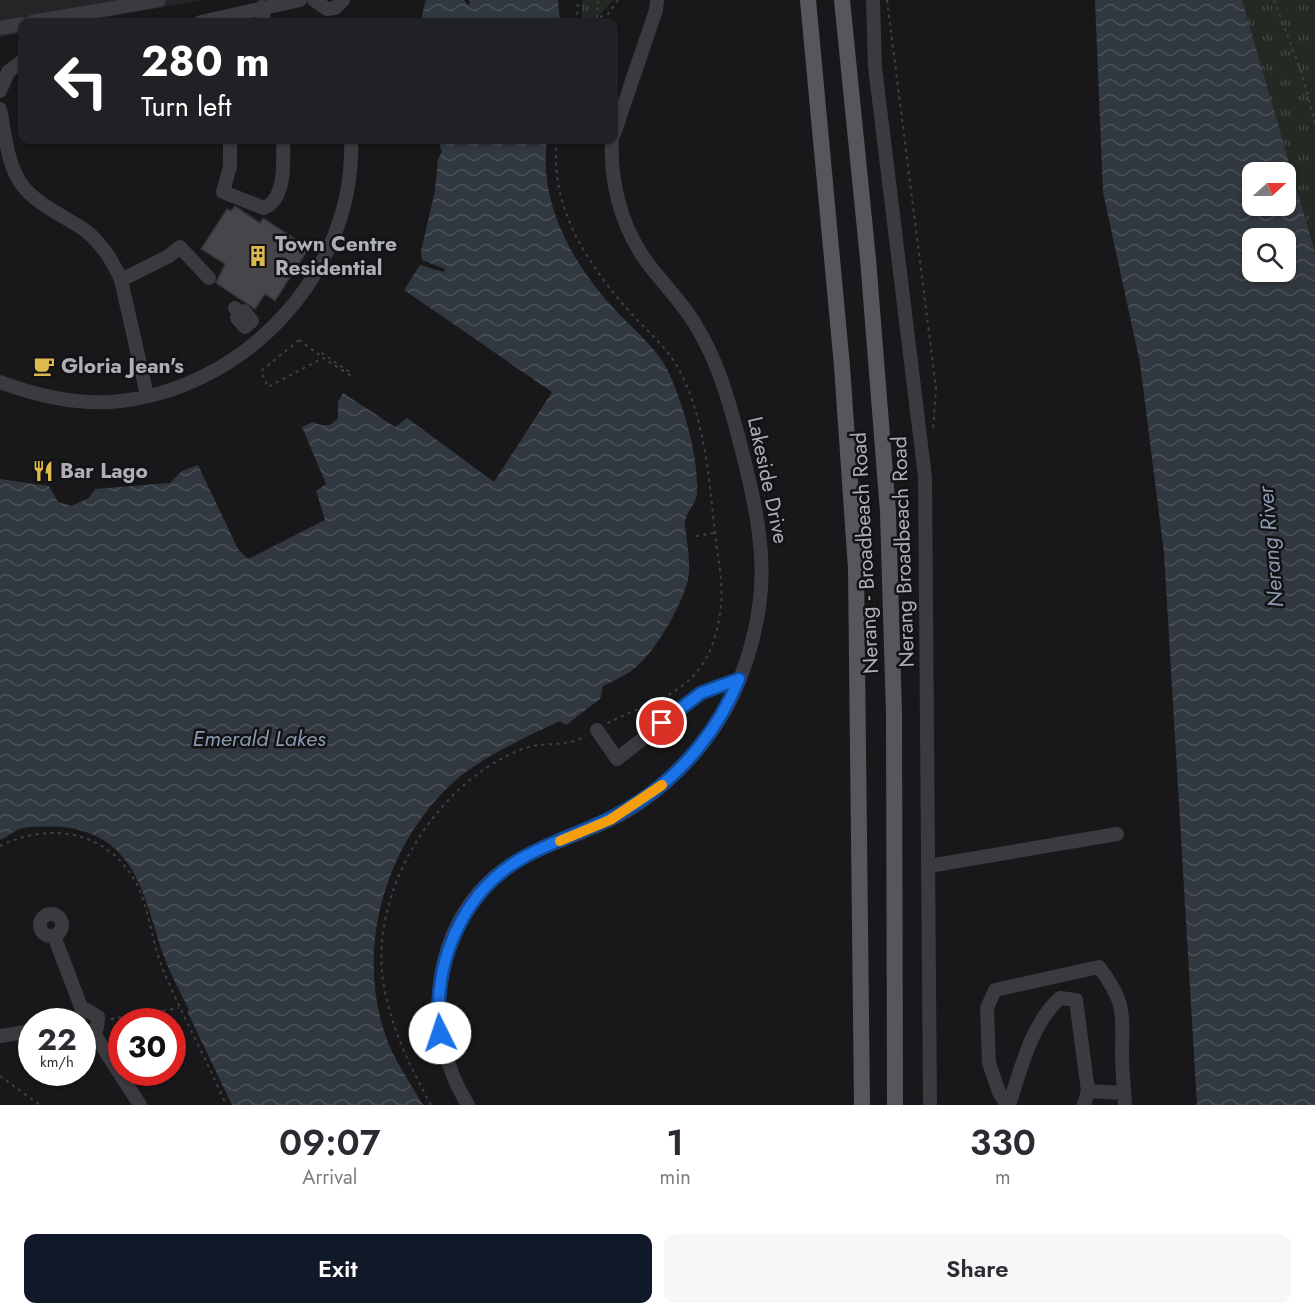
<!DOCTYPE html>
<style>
:root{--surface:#fff;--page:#f7f7f7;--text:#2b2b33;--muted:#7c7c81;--accent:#111827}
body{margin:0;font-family:Jost,sans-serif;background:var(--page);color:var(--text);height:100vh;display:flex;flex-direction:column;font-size:22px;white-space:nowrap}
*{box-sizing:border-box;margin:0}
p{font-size:20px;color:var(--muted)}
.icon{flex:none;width:33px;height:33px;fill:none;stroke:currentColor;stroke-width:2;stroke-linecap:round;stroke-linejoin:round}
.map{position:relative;height:1105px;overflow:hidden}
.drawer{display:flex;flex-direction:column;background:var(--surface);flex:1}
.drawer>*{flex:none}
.hud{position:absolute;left:18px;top:18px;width:600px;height:126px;border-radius:12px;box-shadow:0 2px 4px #0004;background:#202124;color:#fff;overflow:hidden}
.needle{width:39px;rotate:69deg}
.fabs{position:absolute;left:1242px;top:162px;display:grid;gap:12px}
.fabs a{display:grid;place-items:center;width:54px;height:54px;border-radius:12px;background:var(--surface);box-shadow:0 2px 4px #0004;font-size:30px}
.speed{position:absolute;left:18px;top:1008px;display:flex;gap:12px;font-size:30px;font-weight:700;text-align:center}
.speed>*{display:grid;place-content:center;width:78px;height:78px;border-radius:50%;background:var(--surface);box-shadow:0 2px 4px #0004;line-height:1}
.speed small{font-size:15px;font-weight:400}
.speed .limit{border:9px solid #d22;background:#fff;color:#111}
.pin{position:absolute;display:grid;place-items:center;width:51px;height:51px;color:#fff;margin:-26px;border:3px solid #fff;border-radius:50%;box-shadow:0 2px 6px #0007}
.me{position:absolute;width:66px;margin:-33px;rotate:356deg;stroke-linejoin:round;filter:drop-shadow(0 0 4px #0008)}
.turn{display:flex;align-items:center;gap:21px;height:126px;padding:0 24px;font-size:27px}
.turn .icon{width:78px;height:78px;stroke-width:2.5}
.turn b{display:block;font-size:42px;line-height:51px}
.eta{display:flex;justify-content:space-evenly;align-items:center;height:102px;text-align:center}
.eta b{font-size:36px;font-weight:600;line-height:42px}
.primary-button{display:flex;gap:12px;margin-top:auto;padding:12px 24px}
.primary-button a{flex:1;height:69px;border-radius:12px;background:var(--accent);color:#fff;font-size:24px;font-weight:600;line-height:69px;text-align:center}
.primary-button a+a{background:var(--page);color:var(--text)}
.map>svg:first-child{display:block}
</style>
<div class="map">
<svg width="1315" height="1105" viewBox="0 0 1315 1105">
<defs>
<pattern id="grass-tufts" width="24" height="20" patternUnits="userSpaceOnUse" patternTransform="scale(1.5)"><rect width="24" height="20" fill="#232a24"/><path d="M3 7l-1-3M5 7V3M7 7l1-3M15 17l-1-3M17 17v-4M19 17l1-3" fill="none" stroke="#404642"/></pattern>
<pattern id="water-waves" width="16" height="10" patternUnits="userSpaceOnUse" patternTransform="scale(1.5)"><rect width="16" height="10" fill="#32383f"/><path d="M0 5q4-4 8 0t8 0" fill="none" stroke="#4d5259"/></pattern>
</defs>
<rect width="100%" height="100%" fill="#18181a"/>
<path fill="#252427" d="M 0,0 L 203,0 L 81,22 L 22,22 L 22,33 L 0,37 Z"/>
<path fill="url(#grass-tufts)" d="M 582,0 L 613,0 L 600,15 L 582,21 Z
M 1242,0 L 1315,0 L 1315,252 L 1248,22 Z"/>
<path fill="url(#water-waves)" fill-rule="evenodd" d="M 426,0 L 464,0 L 468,5 L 470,3 L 469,0 L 558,0 L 560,22 L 423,22 L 422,15 Z
M 1095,0 L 1242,0 L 1315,252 L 1315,1105 L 1197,1105 L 1164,553 L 1140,363 L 1103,192 ZM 1252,172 L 1286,172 L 1286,206 L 1252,206 ZM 1286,238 L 1286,272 L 1252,272 L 1252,238 Z
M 438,140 L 547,140 C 538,204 574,266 616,311 C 634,330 657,348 669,373 C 683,404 699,458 697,492 C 697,504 684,513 685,525 C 687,544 692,565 687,584 C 679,610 654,655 631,671 C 623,677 612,681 603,686 L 600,699 L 566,725 L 560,721 C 526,737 486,755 457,779 C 382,844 350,962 393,1054 C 402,1071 413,1088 423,1105 L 232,1105 L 187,1011 L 189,1010 C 181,993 170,974 163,954 C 144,897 136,835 63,827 C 55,826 24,826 19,829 C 13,832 7,837 0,840 L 0,479 L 49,486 L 58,502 L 71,506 L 89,498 L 95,489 L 170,483 L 182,471 L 198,465 L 238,549 L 248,559 L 325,520 L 316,491 L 326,484 L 302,427 L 313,422 C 324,427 331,427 338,418 L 338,402 L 343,393 L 395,427 L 407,418 L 494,482 L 552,392 L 404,290 L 420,265 L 444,272 L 445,269 L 422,260 L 421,251 L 435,191 L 438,159 L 442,152 Z"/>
<path fill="#46454a" stroke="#333336" stroke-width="1.5" d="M 235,206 L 260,223 L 263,218 L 309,248 L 275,301 L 265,294 L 255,309 L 216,283 L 225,264 L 201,249 L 227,209 L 231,211 Z"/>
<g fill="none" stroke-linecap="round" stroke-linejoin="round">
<path stroke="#404145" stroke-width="2" stroke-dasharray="3 4.5" stroke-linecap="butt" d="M 887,0 L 936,388 L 933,430
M 1274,0 L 1302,74 L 1315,123
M 597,18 L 598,1
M 577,22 L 578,0
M 586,22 L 608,14 L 618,0
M 557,140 C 549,206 587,263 628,310 C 643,327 662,343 674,361 C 706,413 709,483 716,542 C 719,563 723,585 721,605 C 719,624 714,646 704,662 C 682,698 641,705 606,724
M 299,340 L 321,356 L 322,353 L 351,373 L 350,375 L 323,358 L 268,387 L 261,371 Z
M 696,536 L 714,533
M 0,846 C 52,820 113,832 139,889 C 150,915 153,946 164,972 C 183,1017 207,1060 226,1105
M 111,1019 L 179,1008
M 0,1076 L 40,1105
M 431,1105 C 410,1066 392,1031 384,987 C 367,895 434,784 520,750 C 542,740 562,749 586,736"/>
<path stroke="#3a3a3f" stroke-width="14" d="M 314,0 L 327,9 L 335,8 L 343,0
M 873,0 L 875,67 L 925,477 L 930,1105
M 262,7 L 264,22
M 32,22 L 159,0
M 201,22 L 300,0
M 0,28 L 22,24
M 0,91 L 8,72 L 22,61
M 0,109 C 5,133 7,165 22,185 C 38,206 65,216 86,231 C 102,244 113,261 121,280 L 147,395
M 614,134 L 656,10 L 657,0
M 230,140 L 230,166 L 223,192 L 264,208 C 287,199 283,159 283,140
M 121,280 L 169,256 L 180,247 L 209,278
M 235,308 L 240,315 L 244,311 L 252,321 L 245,327 L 237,318 L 240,315
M 0,382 C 35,395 74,404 111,402 C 243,392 356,273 351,140
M 597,730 L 617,759 L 701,693 L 739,679
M 929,866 L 1117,834
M40 925a11 11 0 1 1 22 0a11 11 0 1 1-22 0Z
M 54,936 L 83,1012
M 78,1022 L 80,1014 L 87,1010 L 98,1017 L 97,1028 L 89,1033 L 82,1031
M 93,1032 L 140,1105
M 0,1036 L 32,1031
M 1088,1091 L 1124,1093
M 468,1105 C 422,1032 429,925 503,870 C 535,847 573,838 608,821 C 661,796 711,745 735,691 C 775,597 764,537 740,443 C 729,401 718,361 695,324 C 680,299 658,279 642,255 C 620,221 610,180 612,140
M 1007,1105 L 999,1092 L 989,1063 L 987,1008 L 995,990 L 1099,967 C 1125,1001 1123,1013 1122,1054 C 1122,1071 1124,1088 1125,1105
M 1009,1105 C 1021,1069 1031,1024 1060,998 L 1076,1000 L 1088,1091 L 1084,1105"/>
<path stroke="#56575d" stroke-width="16" d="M 808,0 L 842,366 L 856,569 L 862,1105
M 842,0 L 868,259 L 888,512 L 894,714 L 895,1105"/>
</g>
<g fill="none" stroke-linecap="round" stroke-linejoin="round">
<defs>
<path id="route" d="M 440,1033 C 432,964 462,890 526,856 C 563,836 604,826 640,801 C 684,772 719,728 739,679 L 701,693 L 662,723"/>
</defs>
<use href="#route" stroke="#114b97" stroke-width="15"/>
<use href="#route" stroke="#1a73e8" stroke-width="10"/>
<path stroke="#f59e0b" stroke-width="10" d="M 560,841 L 610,820 L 662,785"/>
</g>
<defs>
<symbol id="building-bare" viewBox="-9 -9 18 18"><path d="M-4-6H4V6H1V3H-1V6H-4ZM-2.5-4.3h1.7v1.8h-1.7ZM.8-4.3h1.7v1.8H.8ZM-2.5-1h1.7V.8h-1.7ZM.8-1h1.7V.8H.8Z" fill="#ddba4e" stroke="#131315" stroke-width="2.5" paint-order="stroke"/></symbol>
<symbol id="cafe-bare" viewBox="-9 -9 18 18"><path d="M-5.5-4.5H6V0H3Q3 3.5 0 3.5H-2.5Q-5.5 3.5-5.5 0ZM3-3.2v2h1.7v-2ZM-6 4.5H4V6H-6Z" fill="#ddba4e" stroke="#131315" stroke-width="2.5" paint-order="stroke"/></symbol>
<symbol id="restaurant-bare" viewBox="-9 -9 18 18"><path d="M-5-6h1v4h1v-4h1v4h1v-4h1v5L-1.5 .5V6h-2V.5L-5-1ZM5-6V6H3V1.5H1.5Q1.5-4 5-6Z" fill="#ddba4e" stroke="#131315" stroke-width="2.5" paint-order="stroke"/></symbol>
</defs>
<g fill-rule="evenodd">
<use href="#building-bare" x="243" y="241" width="30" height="30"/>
<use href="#cafe-bare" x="29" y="351" width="30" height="30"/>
<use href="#restaurant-bare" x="28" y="456" width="30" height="30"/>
</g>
<g text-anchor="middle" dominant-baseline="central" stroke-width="5" stroke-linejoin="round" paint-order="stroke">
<g font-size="21" font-weight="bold" fill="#acafb8" stroke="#131315" text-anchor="start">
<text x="275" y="244">Town Centre<tspan x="275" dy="24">Residential</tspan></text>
<text x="61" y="366">Gloria Jean's</text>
<text x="60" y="471">Bar Lago</text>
</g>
<g font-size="21" fill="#acafb8" stroke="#131315">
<text transform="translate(768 480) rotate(78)">Lakeside Drive</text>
<text transform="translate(903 552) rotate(-92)">Nerang Broadbeach Road</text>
<text transform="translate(865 553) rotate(-93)">Nerang - Broadbeach Road</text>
</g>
<g font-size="22" font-style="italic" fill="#8899af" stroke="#131315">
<text transform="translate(1270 547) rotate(-95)">Nerang River</text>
<text x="259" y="738">Emerald Lakes</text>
</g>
</g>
</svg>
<div class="fabs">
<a><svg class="needle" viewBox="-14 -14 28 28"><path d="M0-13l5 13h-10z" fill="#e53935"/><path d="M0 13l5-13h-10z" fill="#7c7c81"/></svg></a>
<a><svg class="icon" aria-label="search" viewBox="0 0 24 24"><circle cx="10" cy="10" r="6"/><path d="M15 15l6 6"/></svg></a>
</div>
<div class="speed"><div>22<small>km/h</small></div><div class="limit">30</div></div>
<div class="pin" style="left:662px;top:723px;background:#d93025"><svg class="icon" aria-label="arrive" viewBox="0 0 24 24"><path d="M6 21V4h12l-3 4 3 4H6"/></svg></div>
<svg class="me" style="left:440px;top:1033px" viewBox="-20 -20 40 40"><circle r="19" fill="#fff"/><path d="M0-13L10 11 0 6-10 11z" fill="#1a73e8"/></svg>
<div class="hud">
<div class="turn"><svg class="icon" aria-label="left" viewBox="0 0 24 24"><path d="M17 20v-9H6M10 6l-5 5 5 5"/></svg><div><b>280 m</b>Turn left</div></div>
</div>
</div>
<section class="drawer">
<div class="eta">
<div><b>09:07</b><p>Arrival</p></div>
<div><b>1</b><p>min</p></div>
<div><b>330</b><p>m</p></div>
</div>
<div class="primary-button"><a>Exit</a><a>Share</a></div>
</section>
